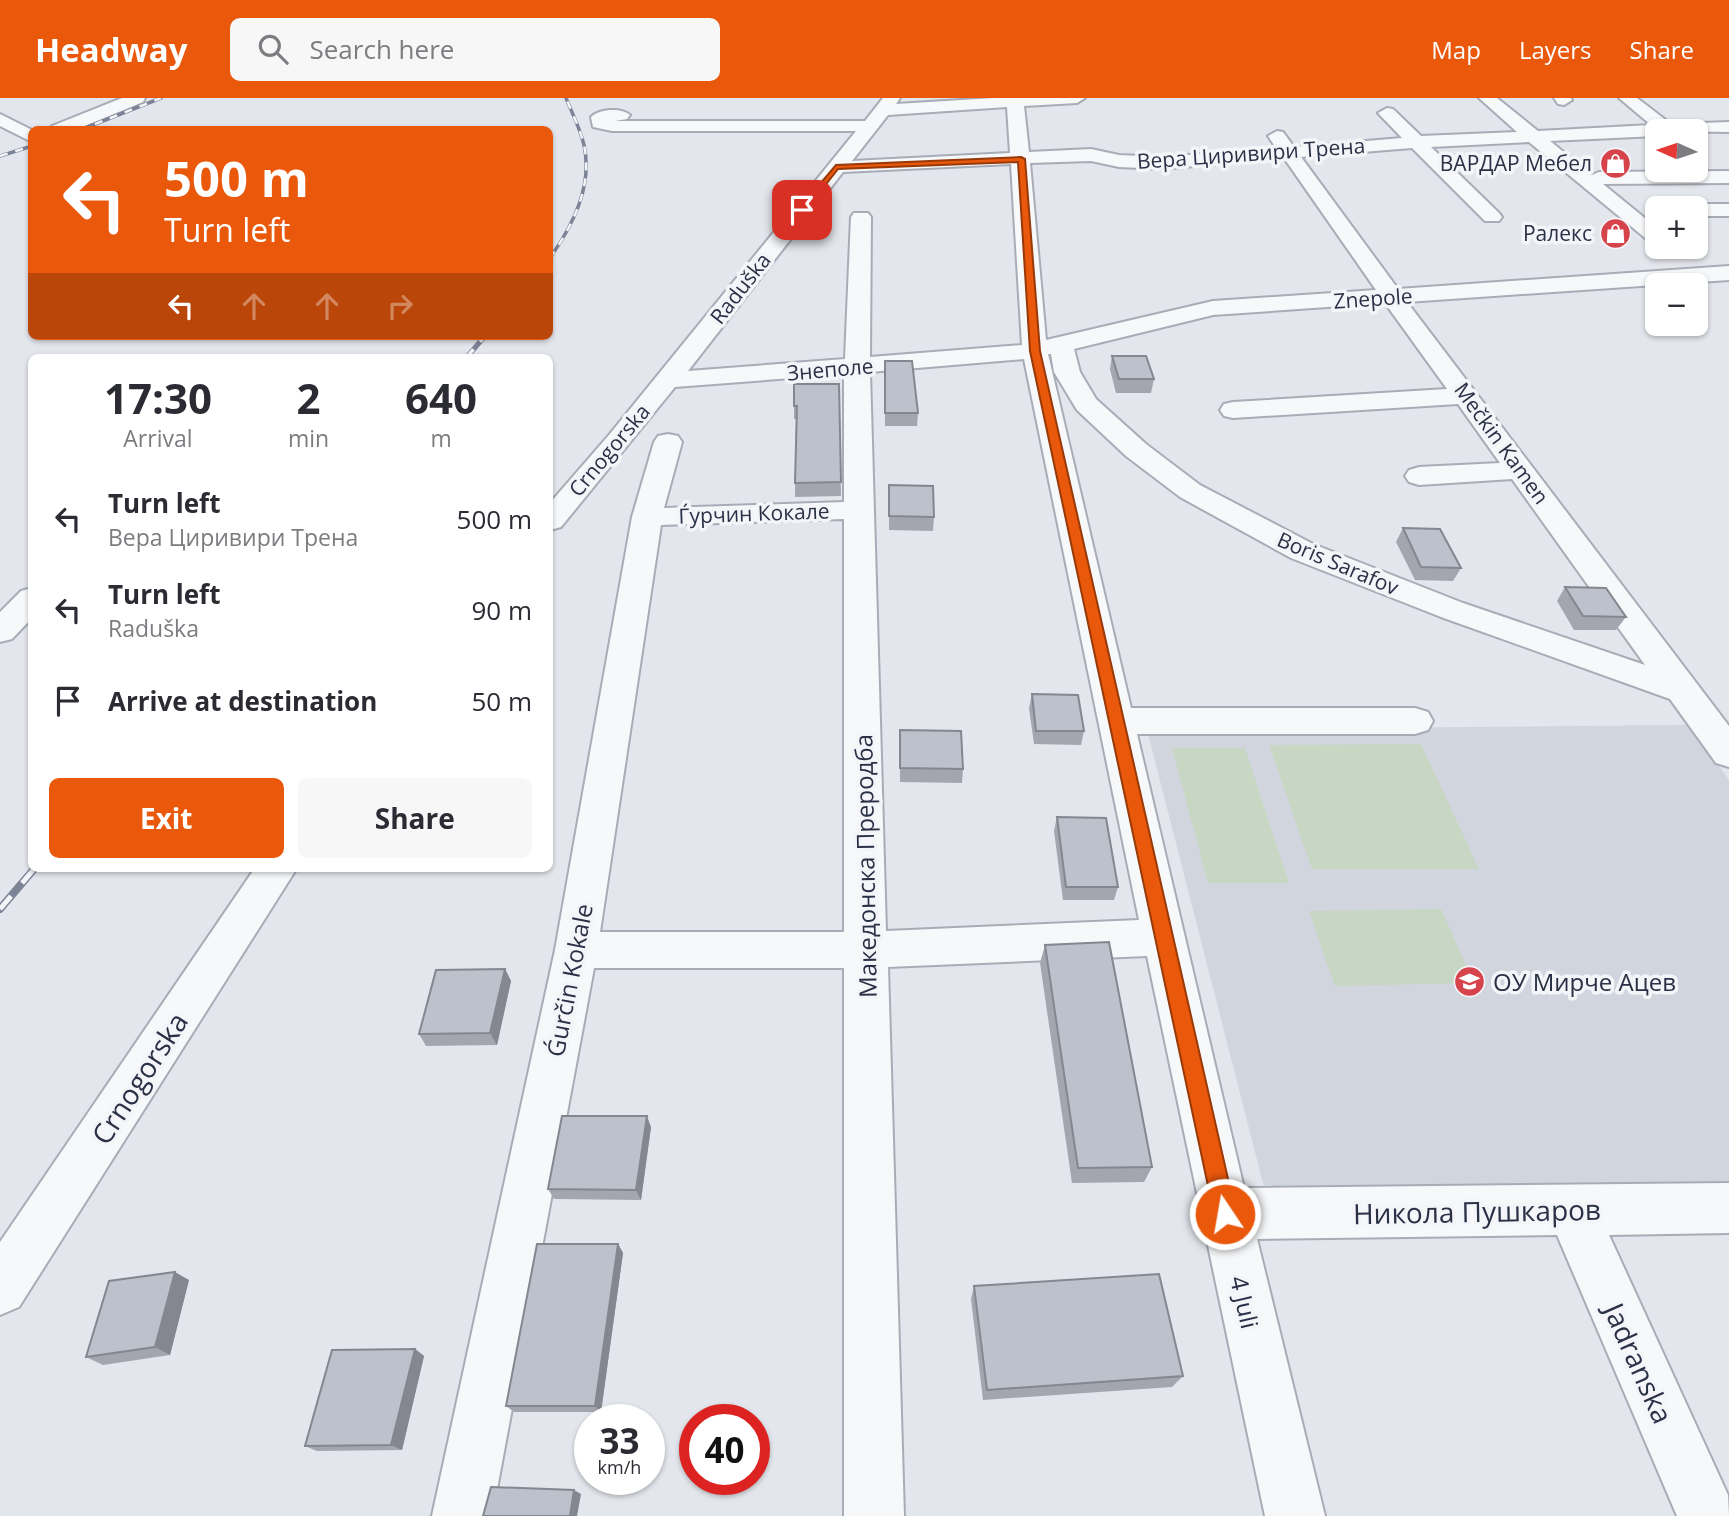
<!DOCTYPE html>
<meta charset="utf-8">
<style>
:root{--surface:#fff;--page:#f7f7f7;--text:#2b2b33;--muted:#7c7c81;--accent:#ea580c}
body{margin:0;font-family:"Open Sans",sans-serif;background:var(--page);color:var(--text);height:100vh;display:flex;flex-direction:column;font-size:26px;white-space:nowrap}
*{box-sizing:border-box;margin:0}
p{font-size:23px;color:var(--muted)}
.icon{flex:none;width:38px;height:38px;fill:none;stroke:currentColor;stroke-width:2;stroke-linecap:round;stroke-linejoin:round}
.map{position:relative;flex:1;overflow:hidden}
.panel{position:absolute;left:28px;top:256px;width:525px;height:518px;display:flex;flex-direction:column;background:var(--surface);border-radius:10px;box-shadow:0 2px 5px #0004}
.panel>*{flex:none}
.guide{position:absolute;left:28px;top:28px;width:525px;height:214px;border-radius:10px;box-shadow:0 2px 5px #0004;background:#ea580c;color:#fff;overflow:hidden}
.needle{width:46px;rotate:273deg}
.buttons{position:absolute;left:1645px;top:21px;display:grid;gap:14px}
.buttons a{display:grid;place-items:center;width:63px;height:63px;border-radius:10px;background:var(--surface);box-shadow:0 2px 5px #0004;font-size:35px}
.speed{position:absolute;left:574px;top:1306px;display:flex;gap:14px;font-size:35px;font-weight:700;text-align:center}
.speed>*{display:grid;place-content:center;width:91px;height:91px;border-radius:50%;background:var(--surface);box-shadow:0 2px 5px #0004;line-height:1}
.speed small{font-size:18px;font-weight:400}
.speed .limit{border:10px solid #d22;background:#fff;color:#111}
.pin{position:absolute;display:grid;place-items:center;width:60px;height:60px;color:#fff;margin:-30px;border-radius:14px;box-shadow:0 4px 10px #0006}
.me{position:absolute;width:77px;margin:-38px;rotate:348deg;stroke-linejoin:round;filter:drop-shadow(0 0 5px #0008)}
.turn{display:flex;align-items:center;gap:24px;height:147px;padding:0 21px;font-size:32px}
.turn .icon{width:91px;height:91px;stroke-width:2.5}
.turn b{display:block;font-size:49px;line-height:60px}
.lanes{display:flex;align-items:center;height:66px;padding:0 21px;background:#0003;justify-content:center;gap:35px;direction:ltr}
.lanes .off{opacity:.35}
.eta{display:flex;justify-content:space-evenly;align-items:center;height:119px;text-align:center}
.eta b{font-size:42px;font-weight:700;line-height:49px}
.button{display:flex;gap:14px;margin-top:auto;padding:14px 21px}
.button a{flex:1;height:80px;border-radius:10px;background:var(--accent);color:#fff;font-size:28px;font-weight:700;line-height:80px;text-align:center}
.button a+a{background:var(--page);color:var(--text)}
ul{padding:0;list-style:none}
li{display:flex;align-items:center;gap:21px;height:91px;padding:0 21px}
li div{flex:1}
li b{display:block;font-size:26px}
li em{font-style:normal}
header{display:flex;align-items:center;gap:42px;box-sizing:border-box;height:98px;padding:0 35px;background:var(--accent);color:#fff}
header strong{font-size:33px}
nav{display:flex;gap:38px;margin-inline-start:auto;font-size:24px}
.search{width:490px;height:63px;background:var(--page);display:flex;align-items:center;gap:18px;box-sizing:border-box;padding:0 24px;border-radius:10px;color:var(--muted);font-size:26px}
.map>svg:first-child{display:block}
</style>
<header>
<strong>Headway</strong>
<div class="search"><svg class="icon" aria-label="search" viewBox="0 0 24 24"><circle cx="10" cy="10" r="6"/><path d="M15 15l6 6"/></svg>Search here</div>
<nav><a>Map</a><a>Layers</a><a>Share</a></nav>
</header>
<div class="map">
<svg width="1729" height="1418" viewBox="0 0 1729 1418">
<rect width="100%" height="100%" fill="#e3e6ec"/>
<path fill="#d1d5de" d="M 1690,627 L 1729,682 L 1729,1084 L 1264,1089 L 1147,632 Z"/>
<path fill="#c7d7c4" d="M 1421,646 L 1479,771 L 1312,771 L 1269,647 Z
M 1172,650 L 1245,650 L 1289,785 L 1208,785 Z
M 1441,811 L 1474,885 L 1335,888 L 1309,813 Z"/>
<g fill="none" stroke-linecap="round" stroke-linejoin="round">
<defs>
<path id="minor" d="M 122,0 L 145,0 L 143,4 L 75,32 L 49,32 L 52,28 Z
M 883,0 L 900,0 L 896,6 L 994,0 L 1085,0 L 1077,5 L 1024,8 L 1029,54 L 1091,51 L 1119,57 L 1162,59 L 1276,50 L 1268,38 L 1277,33 L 1283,34 L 1294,49 L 1402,40 L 1378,15 L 1387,10 L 1393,11 L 1421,38 L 1517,34 L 1479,0 L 1497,0 L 1538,33 L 1651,27 L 1619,0 L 1637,0 L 1671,26 L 1729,24 L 1729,34 L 1657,33 L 1657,38 L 1550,43 L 1592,77 L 1599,74 L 1729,73 L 1729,85 L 1603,86 L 1657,130 L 1657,146 L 1650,144 L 1529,44 L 1431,49 L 1499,115 L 1502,119 L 1499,123 L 1485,123 L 1412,50 L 1301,59 L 1398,191 L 1729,168 L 1729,182 L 1407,204 L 1729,628 L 1729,669 L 1716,665 L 1670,601 L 1441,519 L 1291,460 L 1180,399 L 1126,358 L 1077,312 L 1054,274 L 1051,256 L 1048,256 L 1131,610 L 1415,610 L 1428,614 L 1433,623 L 1428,632 L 1415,636 L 1137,636 L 1244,1090 L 1729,1085 L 1729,1135 L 1609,1137 L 1728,1397 L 1729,1418 L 1677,1418 L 1557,1137 L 1257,1141 L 1325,1418 L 1265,1418 L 1147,858 L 888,869 L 904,1418 L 844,1418 L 844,870 L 594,870 L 492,1418 L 432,1418 L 555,852 L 632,419 L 654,344 L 658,338 L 668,336 L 678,338 L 682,344 L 664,410 L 844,404 L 844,276 L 675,289 L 561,429 L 550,432 L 550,405 L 609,337 L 856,33 L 612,33 L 593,29 L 591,19 C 599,11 621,9 630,17 L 627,21 L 615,23 L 865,23 ZM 1007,9 L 1010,55 L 852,63 L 888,17 ZM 1284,60 L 1376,192 L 1213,203 L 1046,242 L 1030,65 L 1091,63 L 1119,69 L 1162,71 ZM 1011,66 L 1022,247 L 870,259 L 871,119 L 868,115 L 854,115 L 851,119 L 845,261 L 688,273 L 843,74 ZM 1385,205 L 1447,291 L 1233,304 L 1224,306 L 1220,312 L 1224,318 L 1233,320 L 1458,306 L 1500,365 L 1419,369 L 1409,372 L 1405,378 L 1409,384 L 1419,387 L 1512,381 L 1645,567 L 1463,505 L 1313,446 L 1200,387 L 1146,346 L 1096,301 L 1080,274 L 1074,251 L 1213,217 ZM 1024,261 L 1139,822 L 886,833 L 870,274 ZM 844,421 L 844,834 L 600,834 L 661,427 Z
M 1554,0 L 1571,0 L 1572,2 L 1564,7 L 1558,6 Z
M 0,16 L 32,32 L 32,44 L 0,28 Z
M 1696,106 L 1729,106 L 1729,118 L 1696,118 L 1696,110 L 1687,110 Z
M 32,490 L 32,520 L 12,541 L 0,544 L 0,514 L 21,493 Z
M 255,770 L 297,770 L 19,1209 L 0,1217 L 0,1144 Z"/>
</defs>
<use href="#minor" stroke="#a8acb7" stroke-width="4"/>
<use href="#minor" fill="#f7f8fa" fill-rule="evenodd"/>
<defs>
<path id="rail-far2" d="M 80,32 L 161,0
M 0,58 L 32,48
M 550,160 C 573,127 593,88 584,47 C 580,30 572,15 566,0"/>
<path id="rail-far1" d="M 467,259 L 485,238"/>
<path id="rail" d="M 0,811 L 35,770"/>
</defs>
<use href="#rail-far2" stroke="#7c8397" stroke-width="3.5"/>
<use href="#rail-far1" stroke="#7c8397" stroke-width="5"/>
<use href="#rail" stroke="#7c8397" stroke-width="8"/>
<use href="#rail-far2" stroke="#f4f5f9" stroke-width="2.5" stroke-dasharray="8" stroke-linecap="butt"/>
<use href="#rail-far1" stroke="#f4f5f9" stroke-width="3.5" stroke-dasharray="10" stroke-linecap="butt"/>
<use href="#rail" stroke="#f4f5f9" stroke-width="5" stroke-dasharray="17" stroke-linecap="butt"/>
</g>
<path fill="#a3a6af" d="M 1112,258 L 1154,281 L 1151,295 L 1116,295 L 1110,271 Z
M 885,263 L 918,315 L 917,328 L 885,328 Z
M 839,286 L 841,398 L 795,399 L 795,385 L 796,321 L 794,321 L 794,308 Z
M 889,387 L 934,419 L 933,433 L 889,432 Z
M 1403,430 L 1461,470 L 1453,483 L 1415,482 L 1396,444 Z
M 1565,489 L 1626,519 L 1616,532 L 1574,532 L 1557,503 Z
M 1032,596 L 1084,633 L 1081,647 L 1034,646 L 1029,610 Z
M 900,632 L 963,671 L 962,685 L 900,684 Z
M 1057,719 L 1118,789 L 1114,802 L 1063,802 L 1054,733 Z
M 1045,847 L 1152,1069 L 1144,1084 L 1072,1085 L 1040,865 Z
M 505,871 L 511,883 L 497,947 L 426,948 L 419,936 Z
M 651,1029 L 641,1102 L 554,1101 L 548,1091 Z
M 618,1146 L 623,1155 L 601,1314 L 514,1314 L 506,1308 Z
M 189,1182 L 170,1257 L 103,1267 L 86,1259 Z
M 974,1188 L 1183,1278 L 1172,1289 L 983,1302 L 971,1201 Z
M 415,1251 L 424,1258 L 402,1352 L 317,1353 L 305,1348 Z"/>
<path fill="#84878f" d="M 505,871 L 511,883 L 497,947 L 490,935 Z
M 647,1018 L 651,1029 L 641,1102 L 636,1092 Z
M 618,1146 L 623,1155 L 601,1314 L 595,1308 Z
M 175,1174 L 189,1182 L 170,1257 L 155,1249 Z
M 415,1251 L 424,1258 L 402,1352 L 391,1347 Z
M 574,1392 L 581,1396 L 577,1418 L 570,1418 Z"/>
<path fill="#bdc1cc" stroke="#84878f" stroke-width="2" d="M 1112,258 L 1146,258 L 1154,281 L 1119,281 Z
M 885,263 L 912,263 L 918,315 L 885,315 Z
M 794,286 L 839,286 L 841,384 L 795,385 L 797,308 L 794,308 Z
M 889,387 L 933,388 L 934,419 L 889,418 Z
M 1403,430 L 1440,431 L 1461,470 L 1421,469 Z
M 1565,489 L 1606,490 L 1626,519 L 1583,518 Z
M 1032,596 L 1078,597 L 1084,633 L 1036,633 Z
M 900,632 L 961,633 L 963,671 L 900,670 Z
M 1057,719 L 1106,720 L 1118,789 L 1066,789 Z
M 1109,844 L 1152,1069 L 1078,1070 L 1045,847 Z
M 505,871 L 490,935 L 419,936 L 436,872 Z
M 562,1018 L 647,1018 L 636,1092 L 548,1091 Z
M 537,1146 L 618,1146 L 595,1308 L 506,1308 Z
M 175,1174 L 155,1249 L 86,1259 L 109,1183 Z
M 1159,1176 L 1183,1278 L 987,1292 L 974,1188 Z
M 415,1251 L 391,1347 L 305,1348 L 332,1252 Z
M 491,1389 L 574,1392 L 570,1418 L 483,1418 Z"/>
<path fill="#ea580c" stroke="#983908" stroke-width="2" d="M 1021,59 L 1025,61 L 1040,253 L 1236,1116 L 1232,1124 L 1225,1127 L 1218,1124 L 1214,1116 L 1030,253 L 1018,64 L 838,71 L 805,113 L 798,112 L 836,67 Z"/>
<defs>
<symbol id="shop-disc" viewBox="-11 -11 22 22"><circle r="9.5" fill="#d7434a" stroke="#f4f5f9"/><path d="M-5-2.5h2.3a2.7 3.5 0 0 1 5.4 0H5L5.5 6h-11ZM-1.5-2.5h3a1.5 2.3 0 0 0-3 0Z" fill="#fff"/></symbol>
<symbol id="school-disc" viewBox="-11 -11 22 22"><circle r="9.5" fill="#d7434a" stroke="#f4f5f9"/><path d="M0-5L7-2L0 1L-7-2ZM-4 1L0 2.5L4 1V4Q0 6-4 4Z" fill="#fff"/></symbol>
</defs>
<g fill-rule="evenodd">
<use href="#shop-disc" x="1598" y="48" width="35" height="35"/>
<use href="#shop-disc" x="1598" y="118" width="35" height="35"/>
<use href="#school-disc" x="1452" y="866" width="35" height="35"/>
</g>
<g text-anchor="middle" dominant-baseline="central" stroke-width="7" stroke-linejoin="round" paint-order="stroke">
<g font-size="21" fill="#2a3146" stroke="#f4f5f9">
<text transform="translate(1251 55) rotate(-4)">Вера Циривири Трена</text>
<text transform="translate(740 190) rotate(-52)">Raduška</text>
<text transform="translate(1373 200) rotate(-4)">Znepole</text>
<text transform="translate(830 271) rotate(-5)">Знеполе</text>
<text transform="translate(1502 345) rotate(54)">Mečkin Kamen</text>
<text transform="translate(609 352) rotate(-50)">Crnogorska</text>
<text transform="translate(754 415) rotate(-2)">Ѓурчин Кокале</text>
<text transform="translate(1338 465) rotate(23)">Boris Sarafov</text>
</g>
<g font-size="21" fill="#2a3146" stroke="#f4f5f9" text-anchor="end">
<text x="1592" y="65">ВАРДАР Мебел</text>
<text x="1592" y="135">Ралекс</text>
</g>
<g font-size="24" fill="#2a3146" stroke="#f4f5f9">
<text transform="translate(865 768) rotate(-91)">Македонска Преродба</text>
<text transform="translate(569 882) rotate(-79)">Ǵurčin Kokale</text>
<text transform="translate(1245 1204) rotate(77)">4 Juli</text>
</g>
<g font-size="24" fill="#2a3146" stroke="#f4f5f9" text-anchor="start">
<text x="1493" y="883">ОУ Мирче Ацев</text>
</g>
<g font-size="28" fill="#2a3146" stroke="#f4f5f9">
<text transform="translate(139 980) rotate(-57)">Crnogorska</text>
<text transform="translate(1477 1113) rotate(-1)">Никола Пушкаров</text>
<text transform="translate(1639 1265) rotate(66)">Jadranska</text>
</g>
</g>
</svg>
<div class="buttons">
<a><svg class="needle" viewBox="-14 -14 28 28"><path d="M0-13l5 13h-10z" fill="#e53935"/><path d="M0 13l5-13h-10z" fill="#7c7c81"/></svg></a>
<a>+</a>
<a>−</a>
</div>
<div class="speed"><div>33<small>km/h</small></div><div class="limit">40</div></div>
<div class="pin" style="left:802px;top:112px;background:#d93025"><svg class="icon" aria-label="arrive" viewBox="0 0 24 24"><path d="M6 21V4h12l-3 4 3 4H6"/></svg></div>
<svg class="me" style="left:1225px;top:1116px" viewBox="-20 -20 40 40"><circle r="17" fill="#ea580c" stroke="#fff" stroke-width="3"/><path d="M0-11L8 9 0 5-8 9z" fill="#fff"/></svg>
<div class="guide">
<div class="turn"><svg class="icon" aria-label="left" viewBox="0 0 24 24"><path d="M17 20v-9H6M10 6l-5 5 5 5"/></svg><div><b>500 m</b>Turn left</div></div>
<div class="lanes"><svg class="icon" aria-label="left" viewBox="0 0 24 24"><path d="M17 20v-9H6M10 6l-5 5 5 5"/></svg><svg class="icon off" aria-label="ahead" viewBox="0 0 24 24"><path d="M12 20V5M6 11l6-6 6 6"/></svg><svg class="icon off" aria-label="ahead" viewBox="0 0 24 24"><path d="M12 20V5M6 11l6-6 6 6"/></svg><svg class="icon off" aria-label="right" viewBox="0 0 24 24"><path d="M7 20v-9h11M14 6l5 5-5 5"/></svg></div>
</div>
<section class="panel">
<div class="eta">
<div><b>17:30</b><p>Arrival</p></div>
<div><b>2</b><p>min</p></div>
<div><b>640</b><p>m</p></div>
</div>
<ul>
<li><svg class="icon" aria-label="left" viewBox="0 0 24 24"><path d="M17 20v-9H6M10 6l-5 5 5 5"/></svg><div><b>Turn left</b><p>Вера Циривири Трена</p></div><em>500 m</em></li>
<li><svg class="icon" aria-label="left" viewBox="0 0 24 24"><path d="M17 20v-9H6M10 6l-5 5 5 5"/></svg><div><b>Turn left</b><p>Raduška</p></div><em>90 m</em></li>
<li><svg class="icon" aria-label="arrive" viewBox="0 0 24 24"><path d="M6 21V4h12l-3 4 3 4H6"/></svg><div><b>Arrive at destination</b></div><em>50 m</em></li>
</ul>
<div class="button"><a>Exit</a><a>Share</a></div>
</section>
</div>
